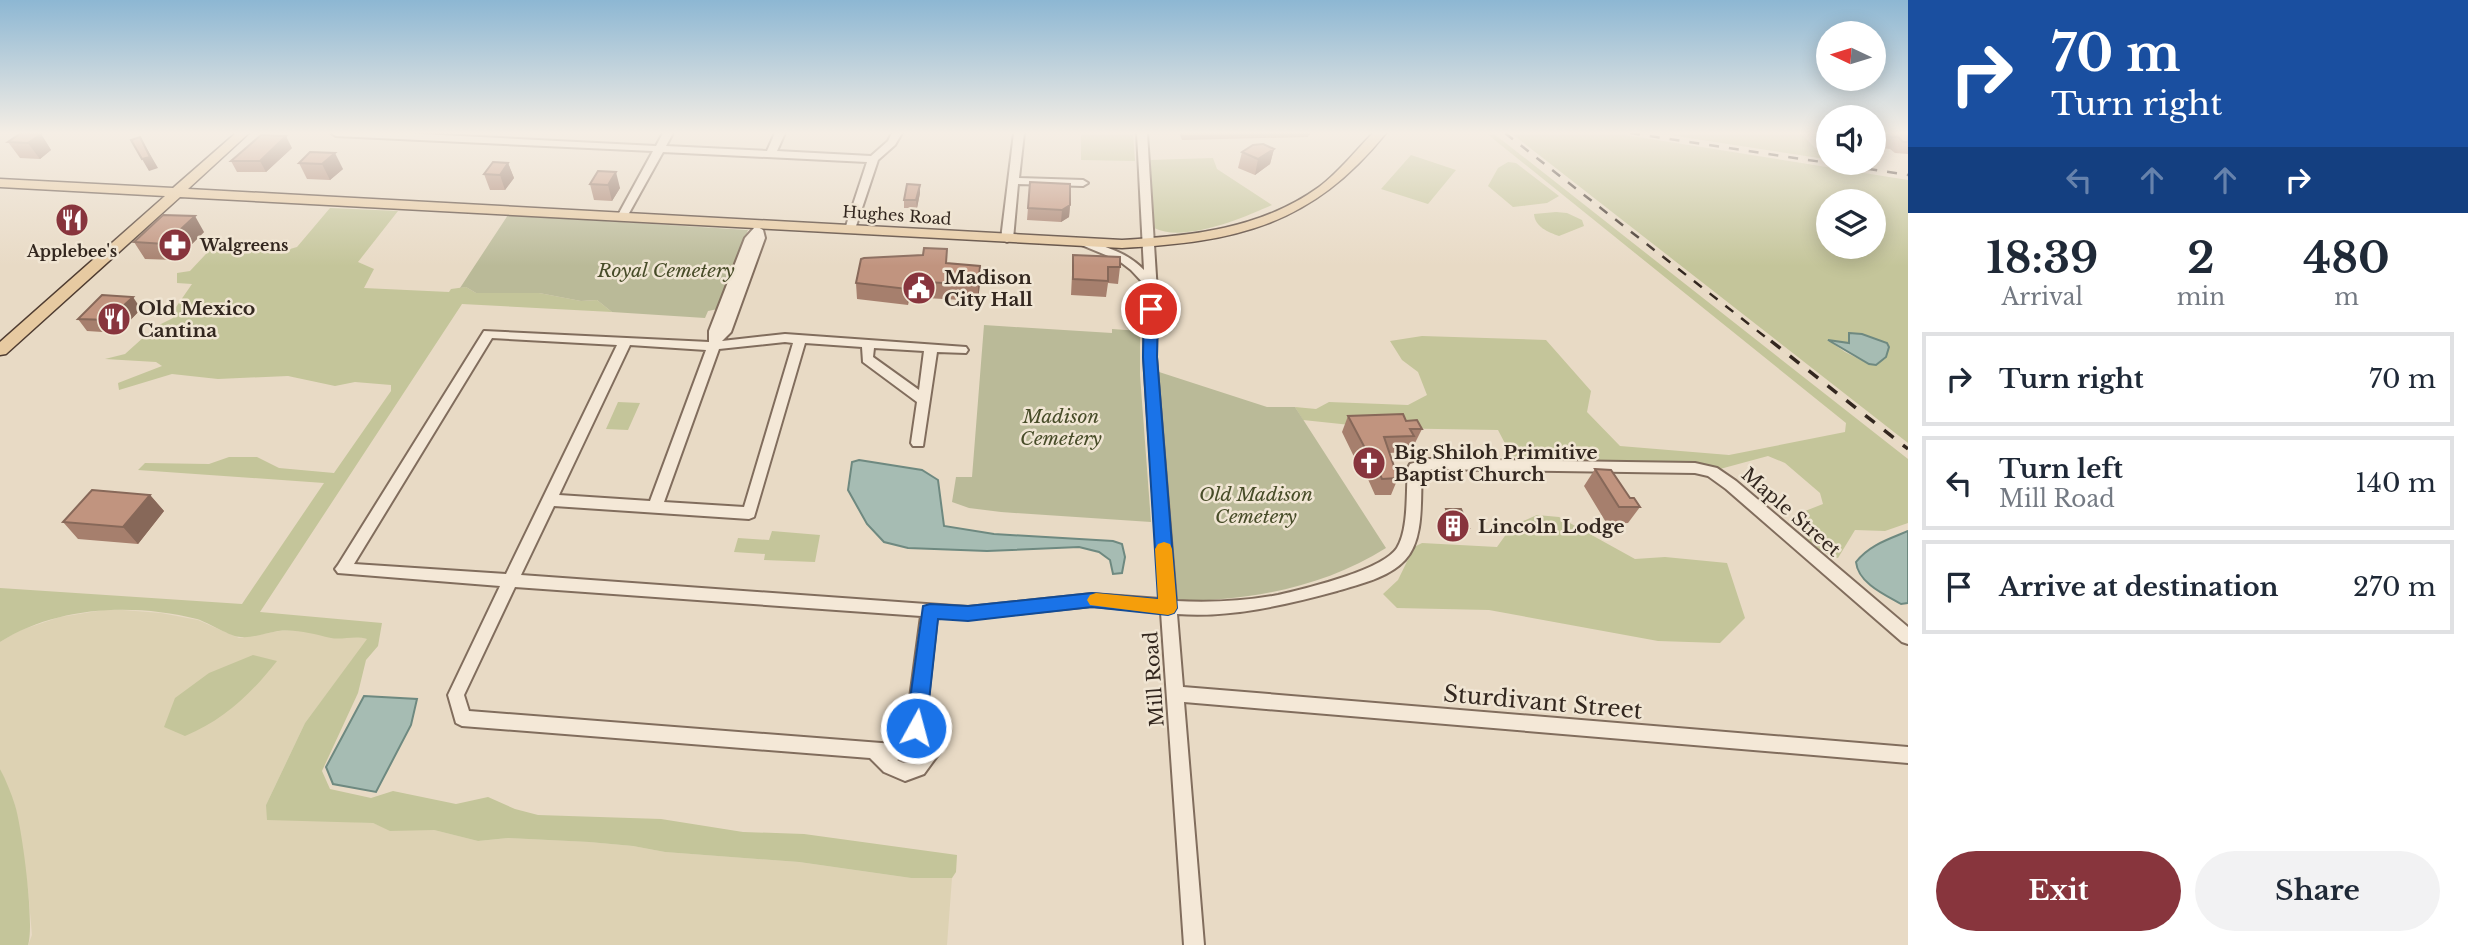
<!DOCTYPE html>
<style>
:root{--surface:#fff;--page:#f2f2f3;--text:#1f2937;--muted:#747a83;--line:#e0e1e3;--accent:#88353d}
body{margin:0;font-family:"Libre Baskerville",serif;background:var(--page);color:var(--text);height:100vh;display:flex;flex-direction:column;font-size:26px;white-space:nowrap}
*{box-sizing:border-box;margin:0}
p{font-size:23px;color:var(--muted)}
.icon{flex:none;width:38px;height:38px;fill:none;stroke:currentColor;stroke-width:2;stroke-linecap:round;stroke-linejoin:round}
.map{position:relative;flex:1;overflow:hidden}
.sheet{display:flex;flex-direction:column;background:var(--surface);width:560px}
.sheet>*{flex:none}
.banner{background:#1a4fa0;color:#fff;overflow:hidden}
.needle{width:46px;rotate:274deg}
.fabs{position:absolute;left:1816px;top:21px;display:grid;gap:14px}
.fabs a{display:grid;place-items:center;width:70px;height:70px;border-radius:50%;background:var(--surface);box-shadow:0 4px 18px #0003;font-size:35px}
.pin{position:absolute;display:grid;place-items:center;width:60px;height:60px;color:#fff;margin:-30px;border:4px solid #fff;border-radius:50%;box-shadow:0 2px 7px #0007}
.me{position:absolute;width:77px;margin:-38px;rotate:7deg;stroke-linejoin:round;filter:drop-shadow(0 0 5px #0008)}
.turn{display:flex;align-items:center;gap:24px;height:147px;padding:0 28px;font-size:32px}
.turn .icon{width:91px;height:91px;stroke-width:2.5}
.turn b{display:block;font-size:49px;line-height:60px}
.lanes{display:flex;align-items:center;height:66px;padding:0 28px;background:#0003;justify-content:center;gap:35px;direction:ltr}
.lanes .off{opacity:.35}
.eta{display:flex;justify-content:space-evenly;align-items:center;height:119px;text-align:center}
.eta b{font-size:42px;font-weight:700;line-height:49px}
.primary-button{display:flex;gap:14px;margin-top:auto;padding:14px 28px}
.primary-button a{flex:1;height:80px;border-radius:42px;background:var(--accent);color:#fff;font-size:28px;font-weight:700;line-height:80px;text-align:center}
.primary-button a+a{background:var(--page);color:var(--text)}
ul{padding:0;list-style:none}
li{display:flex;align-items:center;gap:21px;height:94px;margin:0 14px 10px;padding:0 14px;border:4px solid var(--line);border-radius:0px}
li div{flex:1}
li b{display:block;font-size:26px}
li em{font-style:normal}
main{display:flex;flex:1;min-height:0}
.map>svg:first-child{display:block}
</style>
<main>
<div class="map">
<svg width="1908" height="945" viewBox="0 0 1908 945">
<rect width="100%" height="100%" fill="#e8dac5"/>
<path fill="#ddd2b3" d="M 110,609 L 161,613 L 198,620 L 239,638 L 279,631 L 308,630 L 332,638 L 357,636 L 368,639 L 305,723 L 266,805 L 334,821 L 373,823 L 390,830 L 434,830 L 478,841 L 508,838 L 589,842 L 633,846 L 665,852 L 799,862 L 911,878 L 952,878 L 947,945 L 28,945 L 32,935 L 28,889 L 15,805 L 0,769 L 0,642 L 18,631 L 60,617 Z"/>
<path fill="#c4c59a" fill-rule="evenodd" d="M 1081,133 L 1133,133 L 1135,161 L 1081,160 Z
M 1486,133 L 1493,133 L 1908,459 L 1908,523 L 1885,531 L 1855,530 L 1838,558 C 1818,553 1800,536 1795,515 L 1823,504 L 1820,493 L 1785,463 L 1768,456 L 1720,469 L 1701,463 L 1522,462 L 1510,453 L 1498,430 L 1379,428 L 1303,420 L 1295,407 L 1316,409 L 1329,402 L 1408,405 L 1427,395 L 1418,372 L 1402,360 L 1390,341 L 1422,336 L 1546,340 L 1591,391 L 1587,412 L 1620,446 L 1729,455 L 1845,432 L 1846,423 Z
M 1511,133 L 1613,133 L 1908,180 L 1908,443 ZM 1829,201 L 1874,201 L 1874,247 L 1829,247 ZM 1849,333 L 1862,334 L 1887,343 L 1869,364 L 1845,352 L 1828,340 L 1849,343 Z
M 1656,133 L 1801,133 L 1825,159 Z
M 1411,155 L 1456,170 L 1428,204 L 1381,189 Z
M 1213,158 L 1217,169 L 1272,205 C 1243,218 1184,243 1154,228 L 1149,160 Z
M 1508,162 L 1516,163 L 1559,196 L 1547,203 L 1513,207 L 1488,186 L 1498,168 Z
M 330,208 L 398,211 L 358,262 L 374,269 L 364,288 L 449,292 L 451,289 L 466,287 L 476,293 L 539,293 L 581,301 L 597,300 L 612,312 L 462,304 L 260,612 L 382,623 L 378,646 L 366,660 L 358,693 L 322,771 L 330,789 L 371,798 L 393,791 L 456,804 L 488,797 L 515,809 L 538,815 L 661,819 L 743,832 L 804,834 L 957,855 L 956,872 L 952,878 L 911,878 L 799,862 L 665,852 L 633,846 L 589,842 L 508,838 L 478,841 L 434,830 L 390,831 L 373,823 L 267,820 L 266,805 L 305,723 L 367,639 C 355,635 343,640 331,638 C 312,634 298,629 278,631 C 266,633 253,638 241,637 C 230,637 210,623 197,619 C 133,603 57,606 0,642 L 0,588 L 242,604 L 324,483 L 138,470 L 145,463 L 209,464 L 229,457 L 257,457 L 279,468 L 334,473 L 391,391 L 391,385 L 355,382 L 335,386 L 288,376 L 218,379 L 172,374 L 119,390 L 118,383 L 162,366 L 156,362 L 105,359 L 125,354 L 155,327 L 173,318 L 174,310 L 192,284 L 177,283 L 177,273 L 190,271 L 219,240 L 290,249 L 297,247 Z
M 1556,212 L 1567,213 L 1582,220 L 1584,226 L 1559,236 C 1548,232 1535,227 1534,214 Z
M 618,402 L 640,403 L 628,430 L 606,429 Z
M 1537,515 L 1559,517 L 1635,559 L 1665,557 L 1727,563 L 1745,618 L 1720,643 L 1658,641 L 1489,610 L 1397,608 L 1383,594 L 1398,580 L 1414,547 L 1422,543 L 1497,547 L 1512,526 Z
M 772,531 L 820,535 L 815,562 L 764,560 L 765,554 L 734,552 L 738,538 L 769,540 Z
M 253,655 L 277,661 C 251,694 224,720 185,736 L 164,727 L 175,698 L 209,673 Z
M 0,769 C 6,780 11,793 15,805 C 22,828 35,925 28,945 L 0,945 Z"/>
<path fill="#baba98" d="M 508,215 L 748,230 L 718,309 L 708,311 L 705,318 L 612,312 L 597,300 L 581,301 L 539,293 L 476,293 L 466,287 L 460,288 Z
M 984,325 L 1112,333 L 1112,329 L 1140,331 L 1140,375 L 1151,522 L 1001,512 L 969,508 L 952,502 L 956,477 L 972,477 Z
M 1156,371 L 1267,407 L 1295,407 L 1386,548 C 1324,587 1250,601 1177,601 Z"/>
<path fill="#a6bcb3" stroke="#6e8980" stroke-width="2" d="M 1849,333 L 1862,334 L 1887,343 L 1889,347 L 1886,357 L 1876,365 L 1869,364 L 1828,340 L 1849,343 Z
M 859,460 L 922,470 L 938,480 L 944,526 L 994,534 L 1113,541 L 1122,544 L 1125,557 L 1122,573 L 1113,574 L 1110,560 L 1099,552 L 1079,547 L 987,551 L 908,548 L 884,542 L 867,524 L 848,490 L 852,462 Z
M 1908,531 L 1908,603 L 1901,604 C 1885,595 1858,583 1856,562 C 1869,545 1889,539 1908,531 Z
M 364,696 L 417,699 L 411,725 L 376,792 L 333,784 L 326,767 Z"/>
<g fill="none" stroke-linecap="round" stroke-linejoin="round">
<defs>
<path id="minor" d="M 331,133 L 402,133 L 656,146 L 663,133 L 673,133 L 666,146 L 767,151 L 775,133 L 785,133 L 777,151 L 871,156 L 888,141 L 892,133 L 902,133 L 895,145 L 878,160 L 855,229 L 850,232 L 845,229 L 867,162 L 663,152 L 628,215 L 623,218 L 618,215 L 653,151 L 336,136 Z
M 1014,133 L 1024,133 L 1019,178 L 1083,180 L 1088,183 L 1083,186 L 1018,184 L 1013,239 L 1007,242 L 1001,239 Z
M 1137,133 L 1147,133 L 1157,292 L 1156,357 L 1176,601 C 1209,603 1246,601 1278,595 C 1305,589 1383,570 1397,548 C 1409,529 1406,490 1408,468 L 1410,464 L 1427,459 L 1695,463 L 1717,468 L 1736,481 L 1908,627 L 1908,644 L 1902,642 L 1726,489 L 1708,476 L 1695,473 L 1427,469 L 1422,471 C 1420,497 1425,539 1405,560 C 1388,578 1360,584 1337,591 C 1285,605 1232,618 1177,614 L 1183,687 L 1908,747 L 1908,763 L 1184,702 L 1204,945 L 1184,945 L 1161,612 L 1092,606 L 968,619 L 937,617 L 925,725 L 931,729 L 940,752 L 924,774 L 905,781 L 884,772 L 870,758 L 462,726 L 456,723 L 448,695 L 500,586 L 338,573 L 335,569 L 338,565 L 484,331 L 709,342 L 709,331 L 745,238 L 754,228 L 758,227 L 763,230 L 765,238 L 731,332 L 722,341 L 785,334 L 966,347 L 968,350 L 966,353 L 937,352 L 923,446 L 913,446 L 911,443 L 917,402 L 863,362 L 862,347 L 805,343 L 754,517 L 749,519 L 554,506 L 521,575 L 968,607 L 1092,594 L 1160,599 L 1144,357 L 1145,285 L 1131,270 L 1118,260 L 1079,244 L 1085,241 C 1107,247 1128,253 1144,270 ZM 492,338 L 617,345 L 506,574 L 354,564 ZM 785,342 L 793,343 L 744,507 L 664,502 L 719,349 ZM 630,345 L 706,350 L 650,501 L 559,495 ZM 874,348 L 924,351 L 919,390 L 873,357 ZM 515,587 L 921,616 L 905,735 L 894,744 L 469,711 L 464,695 ZM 919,743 L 922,751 C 915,761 908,767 897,760 L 903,758 Z"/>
<path id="major" d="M 236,133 L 249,133 L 188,189 L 1122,240 C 1191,236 1261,229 1319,187 C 1339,172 1355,151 1373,133 L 1386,133 C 1311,226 1236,242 1122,248 L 180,197 L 6,354 L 0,355 L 0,342 L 165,196 L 0,187 L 0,179 L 173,188 Z"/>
</defs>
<use href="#minor" stroke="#816d5d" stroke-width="4"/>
<use href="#major" stroke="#4f3c31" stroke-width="3"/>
<use href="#minor" fill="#f4e8d7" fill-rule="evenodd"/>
<use href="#major" fill="#e7caa1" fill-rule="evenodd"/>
<path stroke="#33271f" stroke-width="2.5" stroke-dasharray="10 10" stroke-linecap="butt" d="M 1505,133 L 1773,343
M 1630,133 L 1908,175"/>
<path stroke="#33271f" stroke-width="3.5" stroke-dasharray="12 12" stroke-linecap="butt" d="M 1771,341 L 1908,449"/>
</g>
<path fill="#a67f6d" d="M 1179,133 L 1309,133 L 1308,137 L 1182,140 Z
M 1874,133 L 1908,133 L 1908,154 L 1895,153 L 1890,149 L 1883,148 L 1874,140 L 1876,135 Z
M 41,134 L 51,150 L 40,159 L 20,158 L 8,142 Z
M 292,148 L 266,172 L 237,172 L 231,161 Z
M 1274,149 L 1270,164 L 1255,175 L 1238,168 L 1242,152 Z
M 310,152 L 343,169 L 330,180 L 307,179 L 299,163 Z
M 508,163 L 514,178 L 505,190 L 490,190 L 484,174 Z
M 598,171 L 620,188 L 612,201 L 594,200 L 590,184 Z
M 1030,182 L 1070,205 L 1069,217 L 1061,222 L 1027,220 Z
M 920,193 L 917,208 L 904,208 L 904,200 Z
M 204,232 L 176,260 L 145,259 L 134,242 Z
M 1073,255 L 1120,267 L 1118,284 L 1108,283 L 1106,297 L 1071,295 Z
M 947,263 L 980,283 L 978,301 L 909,297 L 908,305 L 857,299 L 856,283 Z
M 141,309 L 118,333 L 87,331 L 78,319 Z
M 1348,416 L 1422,429 L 1414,445 L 1409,445 L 1406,452 L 1389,453 L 1398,478 L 1391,495 L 1375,495 L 1363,468 L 1359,467 L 1342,432 Z
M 1595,469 L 1640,507 L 1628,523 L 1607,524 L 1584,486 Z
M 150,495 L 164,511 L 138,544 L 78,539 L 63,522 Z
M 1446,509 L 1469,528 L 1464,536 L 1449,536 L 1441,517 Z"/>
<path fill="#876859" d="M 41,134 L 51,150 L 40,159 L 28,143 Z
M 286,136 L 292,148 L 266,172 L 260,161 Z
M 140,137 L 147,149 L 158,168 L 149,171 L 142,159 Z
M 1274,149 L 1270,164 L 1255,175 L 1258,159 Z
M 335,153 L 343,169 L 330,180 L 322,164 Z
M 508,163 L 514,178 L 505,190 L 500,175 Z
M 616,172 L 620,188 L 612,201 L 608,185 Z
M 920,185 L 920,193 L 917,208 L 916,200 Z
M 1070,205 L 1069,217 L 1061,222 L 1062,210 Z
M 195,216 L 204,232 L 176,260 L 165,244 Z
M 980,266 L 980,283 L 978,301 L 978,285 Z
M 909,281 L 909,297 L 908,305 L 907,289 Z
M 133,297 L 141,309 L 118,333 L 108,320 Z
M 150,495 L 164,511 L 138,544 L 123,527 Z"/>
<path fill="#c1947f" stroke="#876859" stroke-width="2" d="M 21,133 L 41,134 L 28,143 L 8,142 Z
M 1181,133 L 1309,133 L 1309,134 L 1182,136 Z
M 1887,133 L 1908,133 L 1908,142 L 1903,142 L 1898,137 L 1891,137 Z
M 261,135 L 286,136 L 260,161 L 231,161 Z
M 140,137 L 150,157 L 142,159 L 131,140 Z
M 1263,144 L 1274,149 L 1258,159 L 1242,152 L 1253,145 Z
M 310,152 L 335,153 L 322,164 L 299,163 Z
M 493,162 L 508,163 L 500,175 L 484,174 Z
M 598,171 L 616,172 L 608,185 L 590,184 Z
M 1030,182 L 1070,184 L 1070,205 L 1062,210 L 1028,208 Z
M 907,184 L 920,185 L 916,200 L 904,200 Z
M 163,215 L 195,216 L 165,244 L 134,242 Z
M 924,248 L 947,249 L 946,263 L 980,266 L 978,285 L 909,281 L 907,289 L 856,283 L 861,259 L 864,258 L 923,255 Z
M 1073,255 L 1120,257 L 1120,267 L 1108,267 L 1108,281 L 1073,279 Z
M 102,295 L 133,297 L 108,320 L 78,319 Z
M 1403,414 L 1406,421 L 1417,420 L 1422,429 L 1410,429 L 1414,436 L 1384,437 L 1398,478 L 1382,479 L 1370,452 L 1366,450 L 1348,416 Z
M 1595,469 L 1611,470 L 1630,498 L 1634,498 L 1640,507 L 1619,507 Z
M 92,490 L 150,495 L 123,527 L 63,522 Z
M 1446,509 L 1461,509 L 1469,528 L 1453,528 Z"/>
<linearGradient id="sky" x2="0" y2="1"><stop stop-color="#8db7d3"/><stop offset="0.5" stop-color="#f5eee5"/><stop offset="1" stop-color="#f5eee5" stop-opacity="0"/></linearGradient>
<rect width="1908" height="266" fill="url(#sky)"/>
<path fill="#1a73e8" stroke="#114b97" stroke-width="2" d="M 1151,305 L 1158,309 L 1157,357 L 1177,608 L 1174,613 L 1168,615 L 1092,607 L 968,621 L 938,619 L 926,728 L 923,734 L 916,737 L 909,734 L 906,728 L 923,606 L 930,604 L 968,606 L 1092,593 L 1158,599 L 1143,357 L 1144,309 Z"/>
<path fill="#f59e0b" d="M 1164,542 L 1170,544 L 1172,549 L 1177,608 L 1174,613 L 1168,615 L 1090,605 L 1087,600 L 1090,595 L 1096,593 L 1158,599 L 1155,549 L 1158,544 Z"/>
<defs>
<symbol id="restaurant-disc" viewBox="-11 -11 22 22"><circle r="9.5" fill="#88353d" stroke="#f0e5d3"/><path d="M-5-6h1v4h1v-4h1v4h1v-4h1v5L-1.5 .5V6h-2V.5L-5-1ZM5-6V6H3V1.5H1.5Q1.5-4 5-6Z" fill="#fff"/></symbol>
<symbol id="pharmacy-disc" viewBox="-11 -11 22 22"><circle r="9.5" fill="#88353d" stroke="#f0e5d3"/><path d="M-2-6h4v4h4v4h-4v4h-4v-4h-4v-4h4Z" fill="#fff"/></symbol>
<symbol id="civic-disc" viewBox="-11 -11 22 22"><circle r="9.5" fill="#88353d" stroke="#f0e5d3"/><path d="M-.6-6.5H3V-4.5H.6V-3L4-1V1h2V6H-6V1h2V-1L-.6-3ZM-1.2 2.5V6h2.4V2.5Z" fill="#fff"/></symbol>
<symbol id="church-disc" viewBox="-11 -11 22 22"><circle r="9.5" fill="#88353d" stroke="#f0e5d3"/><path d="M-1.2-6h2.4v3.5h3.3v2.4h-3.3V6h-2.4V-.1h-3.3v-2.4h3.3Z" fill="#fff"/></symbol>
<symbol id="building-disc" viewBox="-11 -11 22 22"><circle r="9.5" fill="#88353d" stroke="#f0e5d3"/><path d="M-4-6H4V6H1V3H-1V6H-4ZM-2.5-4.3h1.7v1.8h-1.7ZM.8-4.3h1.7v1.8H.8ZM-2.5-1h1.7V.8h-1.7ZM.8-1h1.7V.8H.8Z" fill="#fff"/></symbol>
</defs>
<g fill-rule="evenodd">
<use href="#restaurant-disc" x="53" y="201" width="38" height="38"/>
<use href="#pharmacy-disc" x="156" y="226" width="38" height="38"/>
<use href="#civic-disc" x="900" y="269" width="38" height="38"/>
<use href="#restaurant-disc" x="95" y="300" width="38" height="38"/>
<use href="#church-disc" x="1350" y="444" width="38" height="38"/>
<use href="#building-disc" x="1434" y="507" width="38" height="38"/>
</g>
<g text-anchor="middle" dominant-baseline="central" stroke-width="5" stroke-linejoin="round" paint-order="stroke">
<g font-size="16" fill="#33271f" stroke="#f0e5d3">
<text transform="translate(897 215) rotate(4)">Hughes Road</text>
</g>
<g font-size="16" font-weight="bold" fill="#33271f" stroke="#f0e5d3" text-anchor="start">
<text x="200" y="245">Walgreens</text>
<text x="72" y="251" text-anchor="middle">Applebee's</text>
</g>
<g font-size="19" font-style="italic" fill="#474c28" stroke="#f0e5d3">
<text x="666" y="270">Royal Cemetery</text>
<text x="1061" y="416">Madison<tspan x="1061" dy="22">Cemetery</tspan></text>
<text x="1256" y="494">Old Madison<tspan x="1256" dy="22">Cemetery</tspan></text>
</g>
<g font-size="19" font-weight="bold" fill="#33271f" stroke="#f0e5d3" text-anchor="start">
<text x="944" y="277">Madison<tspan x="944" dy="22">City Hall</tspan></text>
<text x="138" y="308">Old Mexico<tspan x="138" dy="22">Cantina</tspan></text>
<text x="1394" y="452">Big Shiloh Primitive<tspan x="1394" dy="22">Baptist Church</tspan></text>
<text x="1478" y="526">Lincoln Lodge</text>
</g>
<g font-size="19" fill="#33271f" stroke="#f0e5d3">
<text transform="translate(1791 512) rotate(41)">Maple Street</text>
<text transform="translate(1154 679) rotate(-94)">Mill Road</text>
</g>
<g font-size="23" fill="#33271f" stroke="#f0e5d3">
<text transform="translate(1543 702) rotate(5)">Sturdivant Street</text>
</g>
</g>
</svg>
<div class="fabs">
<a><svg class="needle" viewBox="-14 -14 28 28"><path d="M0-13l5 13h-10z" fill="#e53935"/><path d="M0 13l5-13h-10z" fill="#747a83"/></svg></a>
<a><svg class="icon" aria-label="sound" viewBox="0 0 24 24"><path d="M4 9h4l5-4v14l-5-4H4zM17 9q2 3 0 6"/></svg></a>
<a><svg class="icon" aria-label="layers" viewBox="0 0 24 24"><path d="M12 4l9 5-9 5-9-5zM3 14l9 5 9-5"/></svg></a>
</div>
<div class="pin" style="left:1151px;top:309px;background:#d93025"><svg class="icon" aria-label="arrive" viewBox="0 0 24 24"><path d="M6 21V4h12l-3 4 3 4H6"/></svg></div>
<svg class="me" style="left:916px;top:728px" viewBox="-20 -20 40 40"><circle r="17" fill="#1a73e8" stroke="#fff" stroke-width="3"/><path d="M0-11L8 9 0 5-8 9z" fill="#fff"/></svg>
</div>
<section class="sheet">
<div class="banner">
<div class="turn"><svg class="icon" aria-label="right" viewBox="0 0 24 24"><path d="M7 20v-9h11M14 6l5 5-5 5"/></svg><div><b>70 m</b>Turn right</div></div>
<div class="lanes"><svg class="icon off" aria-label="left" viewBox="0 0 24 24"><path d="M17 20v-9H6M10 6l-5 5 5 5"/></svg><svg class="icon off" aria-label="ahead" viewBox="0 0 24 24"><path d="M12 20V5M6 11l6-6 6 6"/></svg><svg class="icon off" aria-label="ahead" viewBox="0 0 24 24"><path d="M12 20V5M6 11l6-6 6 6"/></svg><svg class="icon" aria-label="right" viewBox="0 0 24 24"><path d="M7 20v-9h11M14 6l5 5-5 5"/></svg></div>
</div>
<div class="eta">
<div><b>18:39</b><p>Arrival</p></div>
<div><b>2</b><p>min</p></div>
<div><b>480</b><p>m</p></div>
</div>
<ul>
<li><svg class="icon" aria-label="right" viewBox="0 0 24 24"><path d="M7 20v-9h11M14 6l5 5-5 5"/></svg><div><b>Turn right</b></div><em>70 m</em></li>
<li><svg class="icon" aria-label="left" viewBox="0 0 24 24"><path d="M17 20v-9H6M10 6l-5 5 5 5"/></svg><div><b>Turn left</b><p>Mill Road</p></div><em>140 m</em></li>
<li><svg class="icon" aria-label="arrive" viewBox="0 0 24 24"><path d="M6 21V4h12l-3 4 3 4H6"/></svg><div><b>Arrive at destination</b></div><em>270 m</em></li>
</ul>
<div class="primary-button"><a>Exit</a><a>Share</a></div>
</section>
</main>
